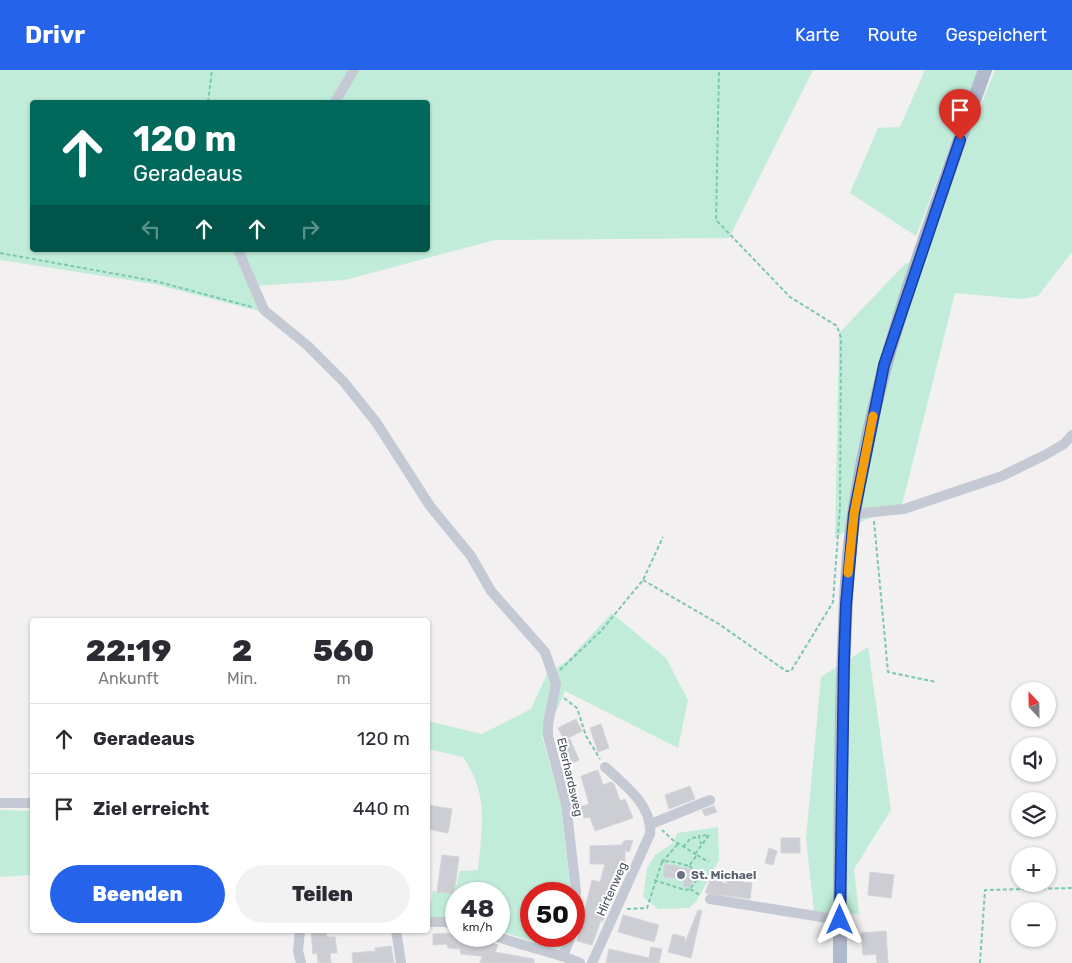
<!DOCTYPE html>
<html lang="de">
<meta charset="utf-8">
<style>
:root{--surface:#fff;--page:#f2f2f3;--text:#2b2b33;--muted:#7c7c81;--line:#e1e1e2;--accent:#2563eb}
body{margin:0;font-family:Rubik,sans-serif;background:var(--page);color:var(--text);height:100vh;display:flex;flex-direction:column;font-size:19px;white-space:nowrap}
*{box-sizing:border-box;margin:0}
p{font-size:16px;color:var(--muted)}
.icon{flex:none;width:28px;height:28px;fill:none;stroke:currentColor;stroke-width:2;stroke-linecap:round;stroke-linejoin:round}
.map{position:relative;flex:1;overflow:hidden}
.drawer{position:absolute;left:30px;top:548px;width:400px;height:315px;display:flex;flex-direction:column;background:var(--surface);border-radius:5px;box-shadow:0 1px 4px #0004}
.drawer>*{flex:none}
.guide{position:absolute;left:30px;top:30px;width:400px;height:152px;border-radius:5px;box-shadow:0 1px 4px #0004;background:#00695c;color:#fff;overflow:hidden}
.needle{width:32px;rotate:338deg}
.buttons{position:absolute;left:1011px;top:612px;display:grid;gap:10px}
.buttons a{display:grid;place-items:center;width:45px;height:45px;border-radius:50%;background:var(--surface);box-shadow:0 1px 4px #0004;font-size:25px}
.speed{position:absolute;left:445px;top:812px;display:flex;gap:10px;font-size:25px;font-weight:700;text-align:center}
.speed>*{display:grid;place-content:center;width:65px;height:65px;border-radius:50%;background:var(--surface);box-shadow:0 1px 4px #0004;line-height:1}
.speed small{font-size:12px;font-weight:400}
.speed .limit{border:8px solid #d22;background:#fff;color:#111}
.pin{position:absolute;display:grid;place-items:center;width:42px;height:42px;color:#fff;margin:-51px -21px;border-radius:50% 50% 50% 0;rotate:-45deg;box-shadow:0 0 5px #0007}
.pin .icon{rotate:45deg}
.me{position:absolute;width:55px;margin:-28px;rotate:0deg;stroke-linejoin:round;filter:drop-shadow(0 0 4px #0008)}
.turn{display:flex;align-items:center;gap:18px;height:105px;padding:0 20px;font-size:22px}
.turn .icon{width:65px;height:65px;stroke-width:2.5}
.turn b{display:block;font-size:35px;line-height:42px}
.lanes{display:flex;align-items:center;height:48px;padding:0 20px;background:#0003;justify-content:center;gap:25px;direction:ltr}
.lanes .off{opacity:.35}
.eta{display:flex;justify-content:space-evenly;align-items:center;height:85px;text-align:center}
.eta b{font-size:30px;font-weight:800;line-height:35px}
.action{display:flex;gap:10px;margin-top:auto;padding:10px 20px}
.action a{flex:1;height:58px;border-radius:30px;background:var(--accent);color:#fff;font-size:20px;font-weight:800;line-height:58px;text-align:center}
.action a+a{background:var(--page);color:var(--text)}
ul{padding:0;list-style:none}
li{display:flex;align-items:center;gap:15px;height:70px;padding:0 20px;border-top:1px solid var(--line)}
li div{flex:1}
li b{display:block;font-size:19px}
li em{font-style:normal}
header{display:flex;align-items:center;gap:30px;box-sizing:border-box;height:70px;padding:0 25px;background:var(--accent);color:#fff}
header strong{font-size:24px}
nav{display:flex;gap:28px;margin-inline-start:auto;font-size:18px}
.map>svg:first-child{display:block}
</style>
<header>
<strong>Drivr</strong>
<nav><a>Karte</a><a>Route</a><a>Gespeichert</a></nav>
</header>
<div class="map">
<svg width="1072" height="893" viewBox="0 0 1072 893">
<rect width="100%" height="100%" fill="#f2f0f0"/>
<path fill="#c2ecda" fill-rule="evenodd" d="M 0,0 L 813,0 L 729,168 L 495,170 L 345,210 L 254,216 L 263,242 L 154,214 L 0,190 ZM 32,32 L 428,32 L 428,180 L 32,180 Z
M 925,0 L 979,0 L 916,166 L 850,123 L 878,58 L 900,57 Z
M 995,0 L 1072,0 L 1072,182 L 1038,226 L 1022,229 L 955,223 L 901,439 C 875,443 855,453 835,469 L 839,263 L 906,193 L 918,194 Z
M 612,543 L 666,588 L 688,630 L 678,678 L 565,621 L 551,653 L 542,666 L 561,735 L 571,824 L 531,824 L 531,866 L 568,866 L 561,880 L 499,861 L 499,824 L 456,824 L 456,847 L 428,849 L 433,821 L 454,824 L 460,801 L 478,800 C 482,757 489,724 463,687 L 428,679 L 428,651 L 482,664 L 531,639 L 547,604 L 567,591 Z
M 868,577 L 891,740 L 854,799 L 859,844 L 814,842 L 806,768 L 821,607 Z
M 0,740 L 32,741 L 32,805 L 0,807 Z
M 718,757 L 719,790 L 696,832 L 689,838 L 658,839 L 643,827 L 647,798 L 655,785 L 673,773 L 677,763 Z"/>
<path fill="#cdced4" stroke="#d4d5da" d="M 576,649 L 582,661 L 564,670 L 558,658 Z
M 601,654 L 609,678 L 598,682 L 590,658 Z
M 570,669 L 579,690 L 564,697 L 557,674 Z
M 598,700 L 603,715 L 611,712 L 614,714 L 620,731 L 625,729 L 633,748 L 595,761 L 590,747 L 584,748 L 580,737 L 589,734 L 581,706 Z
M 690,716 L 695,729 L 669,739 L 665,725 Z
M 428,735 L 452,739 L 448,763 L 428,759 Z
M 714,736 L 717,742 L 705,746 L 702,740 Z
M 781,768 L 800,768 L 800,783 L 781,783 Z
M 633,770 L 629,782 L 625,780 L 625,799 L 617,799 L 608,840 L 603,851 L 601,850 L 592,875 L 577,871 L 592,810 L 600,812 L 605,794 L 590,794 L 590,776 L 622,775 L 624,771 Z
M 769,778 L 777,781 L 773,795 L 765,793 Z
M 442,785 L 459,787 L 454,824 L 437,822 Z
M 665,794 L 695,800 L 698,803 L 698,808 L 691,813 L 690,817 L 683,816 L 684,809 L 663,807 Z
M 870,802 L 894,805 L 891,828 L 868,825 Z
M 711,808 L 727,814 L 727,810 L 752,813 L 750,829 L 705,823 Z
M 698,840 L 702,841 L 691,888 L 668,882 L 673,864 L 685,867 L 685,873 Z
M 623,845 L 659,855 L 654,872 L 618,862 Z
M 311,860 L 326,860 L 327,867 L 335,867 L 337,883 L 330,883 L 331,893 L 318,893 L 317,883 L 313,884 Z
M 886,861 L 888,893 L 877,893 L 876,884 L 863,885 L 861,863 Z
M 450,863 L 456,864 L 456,866 L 464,866 L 464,870 L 485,870 L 498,875 L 495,882 L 534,889 L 534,893 L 480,893 L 482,886 L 461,884 L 460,879 L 448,878 L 447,874 L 433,875 L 433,864 Z
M 391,876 L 394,893 L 353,893 L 352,883 L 376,881 L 375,878 Z
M 651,877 L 662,879 L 659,893 L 606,893 L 609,879 L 649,888 Z"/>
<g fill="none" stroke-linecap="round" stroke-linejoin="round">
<path stroke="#7cc7b0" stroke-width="2" stroke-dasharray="4 2.5" stroke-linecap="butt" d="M 208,32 L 212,0
M 0,183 L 155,211 L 252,237
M 874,451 L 888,602 L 936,612
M 643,510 L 719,554 L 786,601 L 791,601 L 833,532 L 840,437 L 841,268 L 837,256 L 790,227 L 716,150 L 719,0
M 560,600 L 601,561 L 643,510 L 663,467
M 564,628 L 577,638 L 586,666 L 600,689
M 683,777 L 690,769 L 699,766
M 695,784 L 709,765 L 699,766 L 701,774
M 697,785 L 709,792
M 662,792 L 678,774
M 654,810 L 685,820 L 690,819 L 699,807 L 699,803 L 689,796
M 690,819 L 701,826
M 627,839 L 647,838 L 662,792 L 670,791 L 689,796 L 697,785 L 674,771 L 662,760
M 980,893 L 985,820 L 1072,818"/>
<path stroke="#c4c9d3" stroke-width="10" d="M 335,32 L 354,0
M 238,180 L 264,240 L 308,276 L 343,311 L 376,352 L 430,436 L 471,486 L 491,521 L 545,582 L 556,614 L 548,654 L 548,666 L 566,734 L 576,821 L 574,844
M 854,444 L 904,439 L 1002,406 L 1045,385 L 1064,374 L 1072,365
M 0,733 L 32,733
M 651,754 L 710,730
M 710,829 L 840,850
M 428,852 L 445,852 L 456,855
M 300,860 L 298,881 L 301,893
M 396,860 L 401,893
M 496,866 C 523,877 553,881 580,893
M 563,886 L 571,866
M 592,893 L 650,764 C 653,736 624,714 605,697"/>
<path stroke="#b1bacc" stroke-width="14" d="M 840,893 C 840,798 840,703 843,608 C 845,554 846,498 854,444 C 876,290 933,145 985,0"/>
</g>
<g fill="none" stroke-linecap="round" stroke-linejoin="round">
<defs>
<path id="route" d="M 840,850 L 844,589 L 846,535 L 854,444 L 884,295 L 960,70"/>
</defs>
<use href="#route" stroke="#184099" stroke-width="12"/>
<use href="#route" stroke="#2563eb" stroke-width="9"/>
<path stroke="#f59e0b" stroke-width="9" d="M 848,503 L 854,444 L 873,346"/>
</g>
<circle fill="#6b7280" stroke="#fff" stroke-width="2" cx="681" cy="805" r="5"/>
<g text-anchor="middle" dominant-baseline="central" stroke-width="4" stroke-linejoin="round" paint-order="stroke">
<g font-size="12" fill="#494f5c" stroke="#fff">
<text transform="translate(570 707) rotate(77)">Eberhardsweg</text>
<text transform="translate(612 819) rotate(-66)">Hirtenweg</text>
</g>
<g font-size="12" font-weight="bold" fill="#5b616d" stroke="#fff" text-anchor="start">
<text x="691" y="805">St. Michael</text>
</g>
</g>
</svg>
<div class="buttons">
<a><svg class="needle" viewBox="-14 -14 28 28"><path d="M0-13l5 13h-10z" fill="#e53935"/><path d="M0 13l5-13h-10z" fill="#7c7c81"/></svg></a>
<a><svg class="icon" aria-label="sound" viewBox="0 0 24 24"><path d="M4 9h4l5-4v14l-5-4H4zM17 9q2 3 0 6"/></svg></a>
<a><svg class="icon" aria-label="layers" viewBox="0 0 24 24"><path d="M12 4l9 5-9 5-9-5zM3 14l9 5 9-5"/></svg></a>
<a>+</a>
<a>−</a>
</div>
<div class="speed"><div>48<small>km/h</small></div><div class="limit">50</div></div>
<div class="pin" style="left:960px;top:70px;background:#d93025"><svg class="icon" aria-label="arrive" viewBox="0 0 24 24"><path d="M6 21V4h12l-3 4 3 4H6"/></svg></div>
<svg class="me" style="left:840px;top:850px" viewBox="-20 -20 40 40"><path d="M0-17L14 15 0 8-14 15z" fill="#2563eb" stroke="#fff" stroke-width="4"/></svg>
<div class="guide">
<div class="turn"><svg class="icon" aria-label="ahead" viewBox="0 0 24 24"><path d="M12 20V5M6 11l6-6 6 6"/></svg><div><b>120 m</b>Geradeaus</div></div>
<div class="lanes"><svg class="icon off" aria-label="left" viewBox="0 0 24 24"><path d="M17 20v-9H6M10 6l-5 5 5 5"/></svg><svg class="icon" aria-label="ahead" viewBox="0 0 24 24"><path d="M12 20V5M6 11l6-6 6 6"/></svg><svg class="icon" aria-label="ahead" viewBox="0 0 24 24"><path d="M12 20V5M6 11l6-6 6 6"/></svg><svg class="icon off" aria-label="right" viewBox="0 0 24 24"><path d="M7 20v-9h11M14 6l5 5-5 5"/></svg></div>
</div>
<section class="drawer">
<div class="eta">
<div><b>22:19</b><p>Ankunft</p></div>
<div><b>2</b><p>Min.</p></div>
<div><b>560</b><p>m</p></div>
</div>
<ul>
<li><svg class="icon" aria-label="ahead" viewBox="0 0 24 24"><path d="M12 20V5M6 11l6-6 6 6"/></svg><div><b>Geradeaus</b></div><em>120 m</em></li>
<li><svg class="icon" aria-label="arrive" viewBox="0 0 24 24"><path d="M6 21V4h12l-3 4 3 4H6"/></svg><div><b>Ziel erreicht</b></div><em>440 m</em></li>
</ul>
<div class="action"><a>Beenden</a><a>Teilen</a></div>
</section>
</div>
